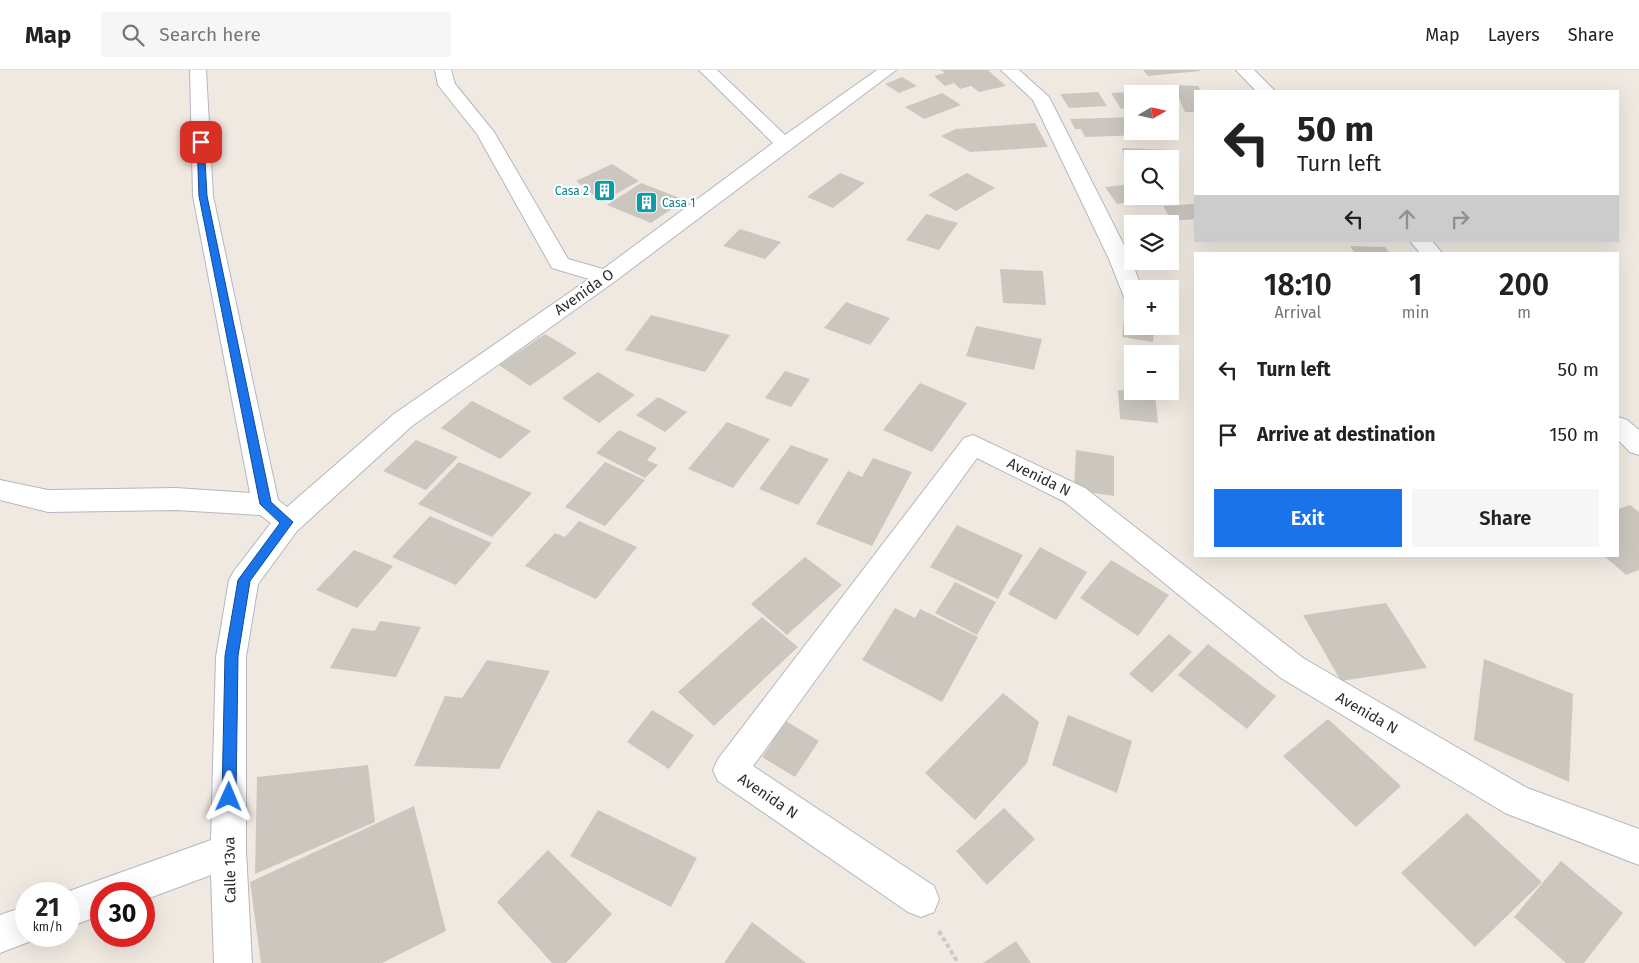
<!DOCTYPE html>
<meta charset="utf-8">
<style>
:root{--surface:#fff;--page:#f6f6f6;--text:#222;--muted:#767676;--line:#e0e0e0;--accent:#1a73e8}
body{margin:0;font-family:"Fira Sans",sans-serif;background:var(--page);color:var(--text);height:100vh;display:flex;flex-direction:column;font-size:19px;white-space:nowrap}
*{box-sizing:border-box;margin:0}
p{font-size:16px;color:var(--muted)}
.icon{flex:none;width:28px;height:28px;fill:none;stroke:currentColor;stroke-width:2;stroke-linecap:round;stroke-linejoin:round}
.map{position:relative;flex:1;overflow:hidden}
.details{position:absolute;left:1194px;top:182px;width:425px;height:305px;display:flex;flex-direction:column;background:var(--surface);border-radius:0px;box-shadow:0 5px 20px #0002}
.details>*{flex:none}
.hud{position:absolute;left:1194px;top:20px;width:425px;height:152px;border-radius:0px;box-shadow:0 5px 20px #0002;background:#fff;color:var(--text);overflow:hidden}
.needle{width:32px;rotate:81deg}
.fabs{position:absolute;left:1124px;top:15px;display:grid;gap:10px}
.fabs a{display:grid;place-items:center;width:55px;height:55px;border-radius:0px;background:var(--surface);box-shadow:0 5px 20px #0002;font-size:25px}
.speed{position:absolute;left:15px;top:812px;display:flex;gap:10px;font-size:25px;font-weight:700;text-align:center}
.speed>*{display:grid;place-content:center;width:65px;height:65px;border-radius:50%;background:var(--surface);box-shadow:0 5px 20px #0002;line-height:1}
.speed small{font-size:12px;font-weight:400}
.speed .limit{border:8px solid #d22;background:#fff;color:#111}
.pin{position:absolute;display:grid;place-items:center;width:42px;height:42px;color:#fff;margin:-21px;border-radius:10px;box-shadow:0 2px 8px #0006}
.me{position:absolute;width:55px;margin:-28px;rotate:1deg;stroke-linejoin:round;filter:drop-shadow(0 0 4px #0008)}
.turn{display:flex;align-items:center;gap:18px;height:105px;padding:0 20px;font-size:22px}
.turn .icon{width:65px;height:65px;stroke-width:2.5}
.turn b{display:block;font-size:35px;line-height:42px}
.lanes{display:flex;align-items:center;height:48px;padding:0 20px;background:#0003;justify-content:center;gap:25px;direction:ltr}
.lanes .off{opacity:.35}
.eta{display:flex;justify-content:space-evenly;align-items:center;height:85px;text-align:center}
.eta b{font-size:30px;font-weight:600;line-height:35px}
.primary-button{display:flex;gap:10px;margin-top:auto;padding:10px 20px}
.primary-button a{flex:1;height:58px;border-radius:0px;background:var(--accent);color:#fff;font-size:20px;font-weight:600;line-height:58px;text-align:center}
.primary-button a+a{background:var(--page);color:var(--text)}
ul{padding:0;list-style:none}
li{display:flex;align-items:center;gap:15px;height:65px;padding:0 20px}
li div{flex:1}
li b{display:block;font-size:19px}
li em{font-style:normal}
header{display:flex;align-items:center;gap:30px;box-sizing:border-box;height:70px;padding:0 25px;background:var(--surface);border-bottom:1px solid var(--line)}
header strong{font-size:24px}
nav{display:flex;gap:28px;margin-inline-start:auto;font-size:18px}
.search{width:350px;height:45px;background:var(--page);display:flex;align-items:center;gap:12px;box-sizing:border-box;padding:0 18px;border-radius:0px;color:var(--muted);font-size:19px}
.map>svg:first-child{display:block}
</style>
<header>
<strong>Map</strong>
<div class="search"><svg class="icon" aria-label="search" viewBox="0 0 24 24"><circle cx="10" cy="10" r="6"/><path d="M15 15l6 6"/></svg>Search here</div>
<nav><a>Map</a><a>Layers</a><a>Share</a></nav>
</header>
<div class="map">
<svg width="1639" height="893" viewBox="0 0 1639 893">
<rect width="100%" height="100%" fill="#efe9e1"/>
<path fill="#cbc7bf" d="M 941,0 L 988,0 L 1006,16 L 979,22 L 971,16 L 960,19 L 954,13 L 945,16 L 934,6 L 945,3 Z
M 1143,0 L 1200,0 L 1200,1 L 1148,6 Z
M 902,7 L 917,16 L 899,23 L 885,14 Z
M 1173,15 L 1198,16 L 1201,21 L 1195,21 L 1195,42 L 1185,42 Z
M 1144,21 L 1146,24 L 1132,24 L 1132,38 L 1121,39 L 1111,23 Z
M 1098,22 L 1107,36 L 1069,38 L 1060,24 Z
M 942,23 L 961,35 L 924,49 L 905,37 Z
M 1132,47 L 1132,61 L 1141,61 L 1143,65 L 1085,67 L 1081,59 L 1075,59 L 1070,49 Z
M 1035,53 L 1048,77 L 970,82 L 941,66 L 956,59 Z
M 1122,78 L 1172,80 L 1177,95 L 1170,94 L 1170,89 L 1132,89 L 1132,93 L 1126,93 Z
M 612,94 L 639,111 L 602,132 L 576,111 Z
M 840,103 L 865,113 L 833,138 L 807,127 Z
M 967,103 L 995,118 L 956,141 L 928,125 Z
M 641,113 L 685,130 L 651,153 L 607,135 Z
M 1132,114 L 1132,126 L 1156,126 L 1158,129 L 1117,134 L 1105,117 Z
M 1194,134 L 1195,149 L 1172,151 L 1163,136 Z
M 926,144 L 958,153 L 939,180 L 906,170 Z
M 740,159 L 781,172 L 765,189 L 723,176 Z
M 1350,176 L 1385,177 L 1390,184 L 1355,184 Z
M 1000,199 L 1043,201 L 1046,235 L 1003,233 Z
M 846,232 L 890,248 L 870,275 L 824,258 Z
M 1125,239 L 1132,240 L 1132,256 L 1154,256 L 1153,272 L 1122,267 Z
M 651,245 L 730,265 L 705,302 L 625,280 Z
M 976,256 L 1042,269 L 1034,300 L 966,286 Z
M 545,264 L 577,283 L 530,316 L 499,295 Z
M 785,301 L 810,309 L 791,337 L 765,328 Z
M 598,302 L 635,325 L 599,353 L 562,328 Z
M 920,313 L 967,333 L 932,382 L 883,360 Z
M 1118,320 L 1155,324 L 1158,353 L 1120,349 Z
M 658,327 L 687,342 L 665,362 L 636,345 Z
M 472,331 L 531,361 L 500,389 L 441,358 Z
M 727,352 L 770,369 L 733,418 L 688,399 Z
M 619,360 L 657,378 L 647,390 L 658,395 L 645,408 L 596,383 Z
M 416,370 L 458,387 L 426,420 L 383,401 Z
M 791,375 L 829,389 L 798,435 L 759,419 Z
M 1076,380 L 1114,386 L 1114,426 L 1074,420 Z
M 873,388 L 912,402 L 872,476 L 816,454 L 848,401 L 862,407 Z
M 459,392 L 532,423 L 492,467 L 418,434 Z
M 605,392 L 645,410 L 605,456 L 565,437 Z
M 1630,435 L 1639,442 L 1639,500 L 1626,505 L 1604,486 L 1618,486 L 1618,439 Z
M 430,446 L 492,473 L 456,515 L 392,487 Z
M 579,451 L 637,477 L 596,529 L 525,496 L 555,463 L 565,467 Z
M 957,455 L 1023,485 L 998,529 L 930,497 Z
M 1040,477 L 1087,502 L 1056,550 L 1008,524 Z
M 354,480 L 393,496 L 357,538 L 316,520 Z
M 805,487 L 842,515 L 787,565 L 751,534 Z
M 1111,490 L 1169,525 L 1138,566 L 1080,528 Z
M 955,512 L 996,532 L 977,565 L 935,543 Z
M 1386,533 L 1427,598 L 1341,611 L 1303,545 Z
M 895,538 L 915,548 L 920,539 L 978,567 L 942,632 L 862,590 Z
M 762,547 L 798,577 L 714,656 L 678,622 Z
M 380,551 L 421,557 L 396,607 L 330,598 L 352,558 L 375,561 Z
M 1169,564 L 1192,582 L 1152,623 L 1129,604 Z
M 1208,574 L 1276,626 L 1247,659 L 1178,605 Z
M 1484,589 L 1573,624 L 1569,712 L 1474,670 Z
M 487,590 L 550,601 L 499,699 L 414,696 L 445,626 L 462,628 Z
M 1003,623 L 1039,652 L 1027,693 L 975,750 L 925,703 Z
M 652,640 L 694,665 L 669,699 L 627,672 Z
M 1068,645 L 1132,671 L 1117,723 L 1052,695 Z
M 1328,649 L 1401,716 L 1356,757 L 1283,686 Z
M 786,651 L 819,671 L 795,707 L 762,687 Z
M 368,695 L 375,752 L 255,804 L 257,707 Z
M 414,736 L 446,861 L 382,893 L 261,893 L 250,812 Z
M 1004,738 L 1035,769 L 987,815 L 956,781 Z
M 598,740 L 697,788 L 671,837 L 570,786 Z
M 1467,743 L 1542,812 L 1475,877 L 1401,803 Z
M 548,780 L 612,844 L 566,893 L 552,893 L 497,832 Z
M 1561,791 L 1623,843 L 1584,893 L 1566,893 L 1514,847 Z
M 752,852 L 806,893 L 724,893 Z
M 1016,871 L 1031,893 L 983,893 Z"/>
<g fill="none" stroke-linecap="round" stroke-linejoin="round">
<defs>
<path id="street" d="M 190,0 L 206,0 L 213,126 L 278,430 L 287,437 L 394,344 L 589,209 L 552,198 L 477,64 L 438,15 L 435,0 L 451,0 L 455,14 L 494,62 L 568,189 L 603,199 L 773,73 L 699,0 L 717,0 L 785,65 L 877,0 L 896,0 L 614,212 L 412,356 L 297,461 L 258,514 L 246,587 L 246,781 L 252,893 L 214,893 L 211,805 L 144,830 L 144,824 L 101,824 L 101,845 L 69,857 L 69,824 L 61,824 L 211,770 L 216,587 L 229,510 L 234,501 L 271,453 L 260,445 L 176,440 L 48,442 L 0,430 L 0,410 L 48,420 L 176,418 L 250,423 L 193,126 Z
M 1001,0 L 1019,0 L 1049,27 L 1131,189 L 1142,219 L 1132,219 L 1132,229 L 1124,227 L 1109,189 L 1033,30 Z
M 1236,0 L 1254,0 L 1275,21 L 1256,21 Z
M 1410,171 L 1432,171 L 1443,184 L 1421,184 Z
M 1618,347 L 1627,350 L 1639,360 L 1639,385 L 1630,382 L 1618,370 Z
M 973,365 L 1085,418 L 1303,588 L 1527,718 L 1639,759 L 1639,795 L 1505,743 L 1281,608 L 1065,432 L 977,388 L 753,696 L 934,816 L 939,829 L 934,842 L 921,847 L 908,842 L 718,711 L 713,700 L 718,689 L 964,368 Z
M 26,836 L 26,866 L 40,866 L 39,868 L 0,883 L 0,845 Z"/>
</defs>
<use href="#street" stroke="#b4b7c1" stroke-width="2"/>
<path stroke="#c9c9c9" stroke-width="4" stroke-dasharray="4.5 3" stroke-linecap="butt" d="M 939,861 L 958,893"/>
<use href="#street" fill="#fff" fill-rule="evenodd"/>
</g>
<path fill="#1a73e8" stroke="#114b97" d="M 201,70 L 204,72 L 207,126 L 271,432 L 293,452 L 250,511 L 238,586 L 236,727 L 234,732 L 229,734 L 224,732 L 222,727 L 225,586 L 238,510 L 280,453 L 260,434 L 199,126 L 197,72 Z"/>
<defs>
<symbol id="building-square" viewBox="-11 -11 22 22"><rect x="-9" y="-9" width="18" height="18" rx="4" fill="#0f9aa8" stroke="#fff"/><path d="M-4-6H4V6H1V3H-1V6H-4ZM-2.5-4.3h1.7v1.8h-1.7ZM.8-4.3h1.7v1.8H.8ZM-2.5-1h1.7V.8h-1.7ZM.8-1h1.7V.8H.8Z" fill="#fff"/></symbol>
</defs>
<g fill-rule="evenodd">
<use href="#building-square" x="592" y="108" width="25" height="25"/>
<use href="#building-square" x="634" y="120" width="25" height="25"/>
</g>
<g text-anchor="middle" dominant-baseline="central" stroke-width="4.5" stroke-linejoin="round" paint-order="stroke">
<g font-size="12" fill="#0d838f" stroke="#fff" text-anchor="end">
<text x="589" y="121">Casa 2</text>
<text x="662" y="133" text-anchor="start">Casa 1</text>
</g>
<g font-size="15" fill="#2e2e2e" stroke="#fff">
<text transform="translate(584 222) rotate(-35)">Avenida O</text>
<text transform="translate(1039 407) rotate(26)">Avenida N</text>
<text transform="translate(1367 643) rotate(30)">Avenida N</text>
<text transform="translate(768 726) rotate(34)">Avenida N</text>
<text transform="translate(230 800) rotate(-91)">Calle 13va</text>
</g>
</g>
</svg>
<div class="fabs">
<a><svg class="needle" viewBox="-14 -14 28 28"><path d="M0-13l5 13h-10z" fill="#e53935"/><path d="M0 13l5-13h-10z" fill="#767676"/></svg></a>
<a><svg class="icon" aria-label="search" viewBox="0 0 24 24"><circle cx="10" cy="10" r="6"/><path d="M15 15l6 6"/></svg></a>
<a><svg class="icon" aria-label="layers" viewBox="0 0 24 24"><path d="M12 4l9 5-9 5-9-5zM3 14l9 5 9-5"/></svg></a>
<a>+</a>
<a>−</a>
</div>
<div class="speed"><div>21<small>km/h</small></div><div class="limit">30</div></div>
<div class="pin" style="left:201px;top:72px;background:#d93025"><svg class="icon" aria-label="arrive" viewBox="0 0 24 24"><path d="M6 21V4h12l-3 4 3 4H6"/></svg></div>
<svg class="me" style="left:229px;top:727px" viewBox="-20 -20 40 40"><path d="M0-17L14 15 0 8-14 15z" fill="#1a73e8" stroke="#fff" stroke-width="4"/></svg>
<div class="hud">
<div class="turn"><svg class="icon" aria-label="left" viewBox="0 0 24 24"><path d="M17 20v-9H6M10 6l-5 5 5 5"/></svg><div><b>50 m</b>Turn left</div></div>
<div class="lanes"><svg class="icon" aria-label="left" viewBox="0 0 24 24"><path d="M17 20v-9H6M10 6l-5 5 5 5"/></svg><svg class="icon off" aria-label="ahead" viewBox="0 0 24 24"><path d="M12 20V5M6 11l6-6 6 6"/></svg><svg class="icon off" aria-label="right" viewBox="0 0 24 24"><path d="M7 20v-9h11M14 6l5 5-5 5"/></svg></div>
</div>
<section class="details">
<div class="eta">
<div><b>18:10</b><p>Arrival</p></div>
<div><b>1</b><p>min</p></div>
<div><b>200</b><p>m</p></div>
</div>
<ul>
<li><svg class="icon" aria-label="left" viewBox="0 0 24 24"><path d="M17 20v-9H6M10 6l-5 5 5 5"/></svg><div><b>Turn left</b></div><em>50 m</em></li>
<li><svg class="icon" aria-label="arrive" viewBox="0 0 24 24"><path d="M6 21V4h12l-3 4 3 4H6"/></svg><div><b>Arrive at destination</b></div><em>150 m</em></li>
</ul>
<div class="primary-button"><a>Exit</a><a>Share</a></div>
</section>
</div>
